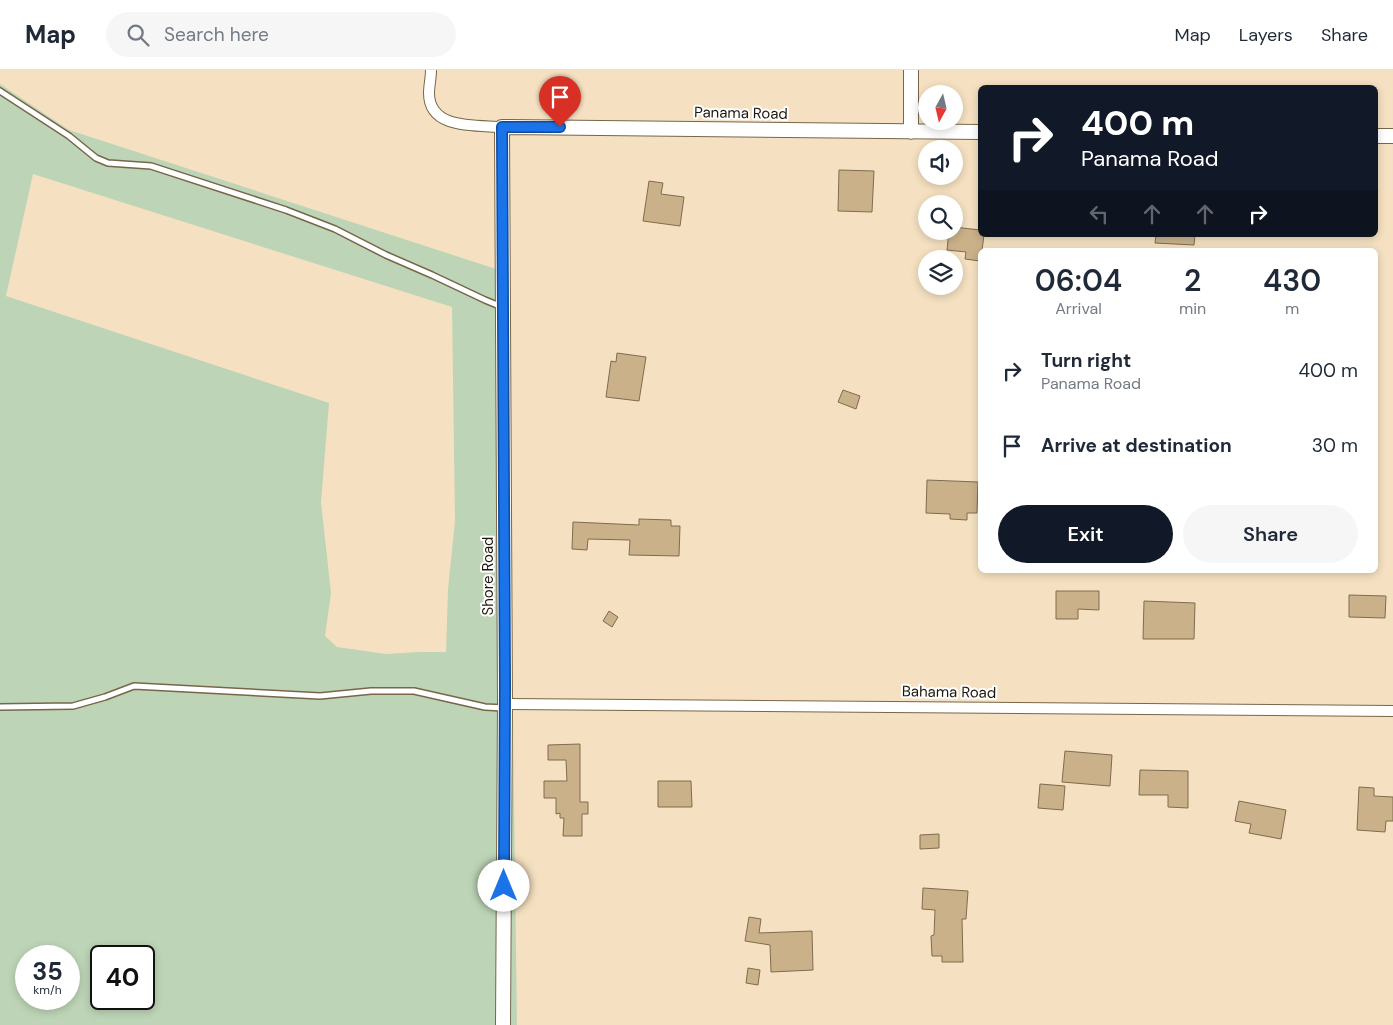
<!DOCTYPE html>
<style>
:root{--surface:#fff;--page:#f6f6f7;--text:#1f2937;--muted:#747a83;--line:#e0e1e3;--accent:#111827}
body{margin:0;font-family:"DM Sans",sans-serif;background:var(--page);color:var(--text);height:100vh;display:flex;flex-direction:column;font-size:19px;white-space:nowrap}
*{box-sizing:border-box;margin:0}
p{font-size:16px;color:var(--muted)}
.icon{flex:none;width:28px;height:28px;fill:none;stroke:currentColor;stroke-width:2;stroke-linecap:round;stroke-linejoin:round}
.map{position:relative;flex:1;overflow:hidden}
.sheet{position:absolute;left:978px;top:178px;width:400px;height:325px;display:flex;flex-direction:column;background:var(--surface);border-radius:8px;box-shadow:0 2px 8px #0003}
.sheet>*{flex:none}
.hud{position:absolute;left:978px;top:15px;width:400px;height:152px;border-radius:8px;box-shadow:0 2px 8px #0003;background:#111827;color:#fff;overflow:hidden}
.needle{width:32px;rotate:188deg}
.tools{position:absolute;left:918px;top:15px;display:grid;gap:10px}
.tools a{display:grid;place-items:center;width:45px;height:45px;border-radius:50%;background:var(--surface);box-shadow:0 2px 8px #0003;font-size:25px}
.speed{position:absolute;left:15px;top:875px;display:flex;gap:10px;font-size:25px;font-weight:700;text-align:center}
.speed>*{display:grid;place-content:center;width:65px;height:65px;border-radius:50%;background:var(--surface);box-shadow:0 2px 8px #0003;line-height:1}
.speed small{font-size:12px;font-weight:400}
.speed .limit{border:2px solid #111;border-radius:8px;background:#fff;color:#111}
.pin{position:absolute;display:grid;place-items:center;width:42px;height:42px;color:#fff;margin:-51px -21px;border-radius:50% 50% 50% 0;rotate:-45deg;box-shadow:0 0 5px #0007}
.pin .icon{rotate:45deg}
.me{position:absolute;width:55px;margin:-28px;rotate:0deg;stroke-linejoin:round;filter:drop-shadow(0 0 4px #0008)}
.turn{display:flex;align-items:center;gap:18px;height:105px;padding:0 20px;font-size:22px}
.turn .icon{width:65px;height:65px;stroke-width:2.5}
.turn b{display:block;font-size:35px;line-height:42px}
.lanes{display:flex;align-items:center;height:48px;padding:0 20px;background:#0003;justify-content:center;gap:25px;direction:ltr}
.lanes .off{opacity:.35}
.eta{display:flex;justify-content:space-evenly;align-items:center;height:85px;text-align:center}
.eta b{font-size:30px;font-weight:600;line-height:35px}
.cta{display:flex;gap:10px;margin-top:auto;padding:10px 20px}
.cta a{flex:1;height:58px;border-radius:30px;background:var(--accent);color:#fff;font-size:20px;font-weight:600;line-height:58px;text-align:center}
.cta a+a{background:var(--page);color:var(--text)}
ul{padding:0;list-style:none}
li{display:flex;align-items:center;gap:15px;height:75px;padding:0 20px}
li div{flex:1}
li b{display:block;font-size:19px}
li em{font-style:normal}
header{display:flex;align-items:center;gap:30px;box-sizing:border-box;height:70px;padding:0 25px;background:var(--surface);border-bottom:1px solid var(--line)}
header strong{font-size:24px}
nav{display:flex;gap:28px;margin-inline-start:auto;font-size:18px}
.search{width:350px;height:45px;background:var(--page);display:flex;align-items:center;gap:12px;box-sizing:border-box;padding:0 18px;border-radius:28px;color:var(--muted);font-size:19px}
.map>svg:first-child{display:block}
</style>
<header>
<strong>Map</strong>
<div class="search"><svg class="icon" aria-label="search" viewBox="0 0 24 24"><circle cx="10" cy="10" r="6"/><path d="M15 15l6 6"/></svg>Search here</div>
<nav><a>Map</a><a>Layers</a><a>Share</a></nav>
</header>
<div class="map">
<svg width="1393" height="955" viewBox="0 0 1393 955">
<rect width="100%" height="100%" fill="#f5e1c1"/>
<path fill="#bdd5b6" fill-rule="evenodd" d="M 0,14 L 69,60 L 496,199 L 498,643 L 497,955 L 0,955 ZM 33,104 L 452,237 L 455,451 L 448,519 L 446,582 L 420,582 L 386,584 L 337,577 L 325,566 L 331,523 L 321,432 L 329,333 L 6,226 ZM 26,886 L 69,886 L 69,929 L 26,929 ZM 101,886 L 144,886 L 144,929 L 101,929 Z
M 511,648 L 513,648 L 517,955 L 510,955 Z"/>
<path fill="#cab189" stroke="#7e6c4f" d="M 839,100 L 874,101 L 872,142 L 838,141 Z
M 649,111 L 663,113 L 661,124 L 684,127 L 680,156 L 643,151 Z
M 954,157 L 980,160 L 980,165 L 984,165 L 982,180 L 980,180 L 980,191 L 965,189 L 966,182 L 947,180 L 949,161 L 954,161 Z
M 1156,165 L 1195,165 L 1194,175 L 1155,173 Z
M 617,283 L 646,287 L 639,331 L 606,327 L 611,291 L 616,292 Z
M 843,320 L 860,326 L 856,339 L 838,332 Z
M 927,410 L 978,412 L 977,443 L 967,443 L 967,450 L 950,449 L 950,444 L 926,443 Z
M 639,449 L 671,450 L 671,456 L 680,456 L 679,486 L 629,485 L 630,470 L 588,469 L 587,480 L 572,479 L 573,452 L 639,455 Z
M 1056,521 L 1099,521 L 1099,540 L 1078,539 L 1078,549 L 1056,549 Z
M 1349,525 L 1386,526 L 1385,548 L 1349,547 Z
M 1144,531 L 1195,533 L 1194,569 L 1143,569 Z
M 609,541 L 618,547 L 612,557 L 603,551 Z
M 580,674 L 580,732 L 588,732 L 588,744 L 582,744 L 582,766 L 563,766 L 564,748 L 560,748 L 560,743 L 556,744 L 556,728 L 544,728 L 544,711 L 567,711 L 566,690 L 548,690 L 548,675 Z
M 1065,681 L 1112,685 L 1110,716 L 1062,712 Z
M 1140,700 L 1188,701 L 1188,738 L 1168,737 L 1168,725 L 1139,725 Z
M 658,711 L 691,711 L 692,737 L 658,737 Z
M 1040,714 L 1065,716 L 1063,740 L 1038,738 Z
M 1359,717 L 1374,718 L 1374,726 L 1393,727 L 1393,751 L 1386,751 L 1385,762 L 1357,760 Z
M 1239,731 L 1286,740 L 1281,769 L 1249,763 L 1251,754 L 1235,751 Z
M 939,764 L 939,778 L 920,779 L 920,765 Z
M 923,818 L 968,821 L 966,849 L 962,849 L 963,892 L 942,892 L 942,886 L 932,886 L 931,866 L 934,865 L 935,840 L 922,839 Z
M 749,847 L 761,849 L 759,863 L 812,861 L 813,900 L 771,902 L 770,875 L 745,871 Z
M 748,898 L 760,900 L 758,915 L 746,913 Z"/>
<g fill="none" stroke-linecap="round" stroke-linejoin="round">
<defs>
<path id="lane" d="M 0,21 L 69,66 L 96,88 L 108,93 L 151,96 L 286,140 L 335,159 L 386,185 L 432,205 L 485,230 L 502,237
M 0,637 L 73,636 L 105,627 L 134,616 L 320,626 L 371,621 L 414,621 L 485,637 L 504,638"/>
<path id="street" d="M 431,0 C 431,8 429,16 429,23 C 429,60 476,55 502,57
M 505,634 L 1393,641"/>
<path id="secondary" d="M 911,62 L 911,0
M 1375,66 L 1393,66
M 503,955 L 505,634 L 502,57 L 980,62"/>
</defs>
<use href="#lane" stroke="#776649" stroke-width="8"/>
<use href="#street" stroke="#776649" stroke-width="12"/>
<use href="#secondary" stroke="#776649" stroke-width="16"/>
<use href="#lane" stroke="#fff" stroke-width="5"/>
<use href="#street" stroke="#fff" stroke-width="10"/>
<use href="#secondary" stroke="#fff" stroke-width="14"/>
</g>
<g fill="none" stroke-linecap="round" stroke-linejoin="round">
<defs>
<path id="route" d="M 504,816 L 505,616 L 502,57 L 560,57"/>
</defs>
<use href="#route" stroke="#114b97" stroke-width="12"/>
<use href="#route" stroke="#1a73e8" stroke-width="9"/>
</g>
<g text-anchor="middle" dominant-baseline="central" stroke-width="4" stroke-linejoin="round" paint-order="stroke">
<g font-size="15" fill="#1e170b" stroke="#fff">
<text transform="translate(741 43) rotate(1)">Panama Road</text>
<text transform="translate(488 506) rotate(-90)">Shore Road</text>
<text transform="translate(949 622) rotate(1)">Bahama Road</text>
</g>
</g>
</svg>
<div class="tools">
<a><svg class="needle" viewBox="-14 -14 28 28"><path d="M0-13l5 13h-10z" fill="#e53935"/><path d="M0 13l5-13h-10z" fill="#747a83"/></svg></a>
<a><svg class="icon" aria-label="sound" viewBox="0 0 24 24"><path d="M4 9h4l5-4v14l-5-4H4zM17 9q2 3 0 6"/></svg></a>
<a><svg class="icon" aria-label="search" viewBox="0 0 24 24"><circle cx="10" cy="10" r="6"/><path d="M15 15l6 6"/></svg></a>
<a><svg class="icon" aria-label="layers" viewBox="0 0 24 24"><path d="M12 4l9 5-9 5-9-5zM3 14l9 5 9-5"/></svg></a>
</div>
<div class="speed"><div>35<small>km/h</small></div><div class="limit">40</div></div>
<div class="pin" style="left:560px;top:57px;background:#d93025"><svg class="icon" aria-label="arrive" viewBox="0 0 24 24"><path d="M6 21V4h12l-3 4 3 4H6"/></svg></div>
<svg class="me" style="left:504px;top:816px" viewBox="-20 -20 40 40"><circle r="19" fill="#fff"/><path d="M0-13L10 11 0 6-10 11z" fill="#1a73e8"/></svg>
<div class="hud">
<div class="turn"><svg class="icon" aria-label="right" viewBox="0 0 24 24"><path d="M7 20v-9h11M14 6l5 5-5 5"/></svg><div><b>400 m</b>Panama Road</div></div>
<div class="lanes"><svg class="icon off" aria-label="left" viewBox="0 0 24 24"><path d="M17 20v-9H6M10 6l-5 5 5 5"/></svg><svg class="icon off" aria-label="ahead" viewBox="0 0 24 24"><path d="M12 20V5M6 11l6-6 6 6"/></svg><svg class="icon off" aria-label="ahead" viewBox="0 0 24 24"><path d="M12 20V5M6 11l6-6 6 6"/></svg><svg class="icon" aria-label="right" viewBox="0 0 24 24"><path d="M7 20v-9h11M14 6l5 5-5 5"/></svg></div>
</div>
<section class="sheet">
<div class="eta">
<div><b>06:04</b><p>Arrival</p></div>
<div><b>2</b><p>min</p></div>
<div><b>430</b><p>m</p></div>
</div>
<ul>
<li><svg class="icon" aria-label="right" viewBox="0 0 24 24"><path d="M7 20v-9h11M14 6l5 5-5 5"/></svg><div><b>Turn right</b><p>Panama Road</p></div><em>400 m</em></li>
<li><svg class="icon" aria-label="arrive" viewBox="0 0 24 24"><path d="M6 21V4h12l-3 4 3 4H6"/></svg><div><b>Arrive at destination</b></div><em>30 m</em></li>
</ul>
<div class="cta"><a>Exit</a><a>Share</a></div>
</section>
</div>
